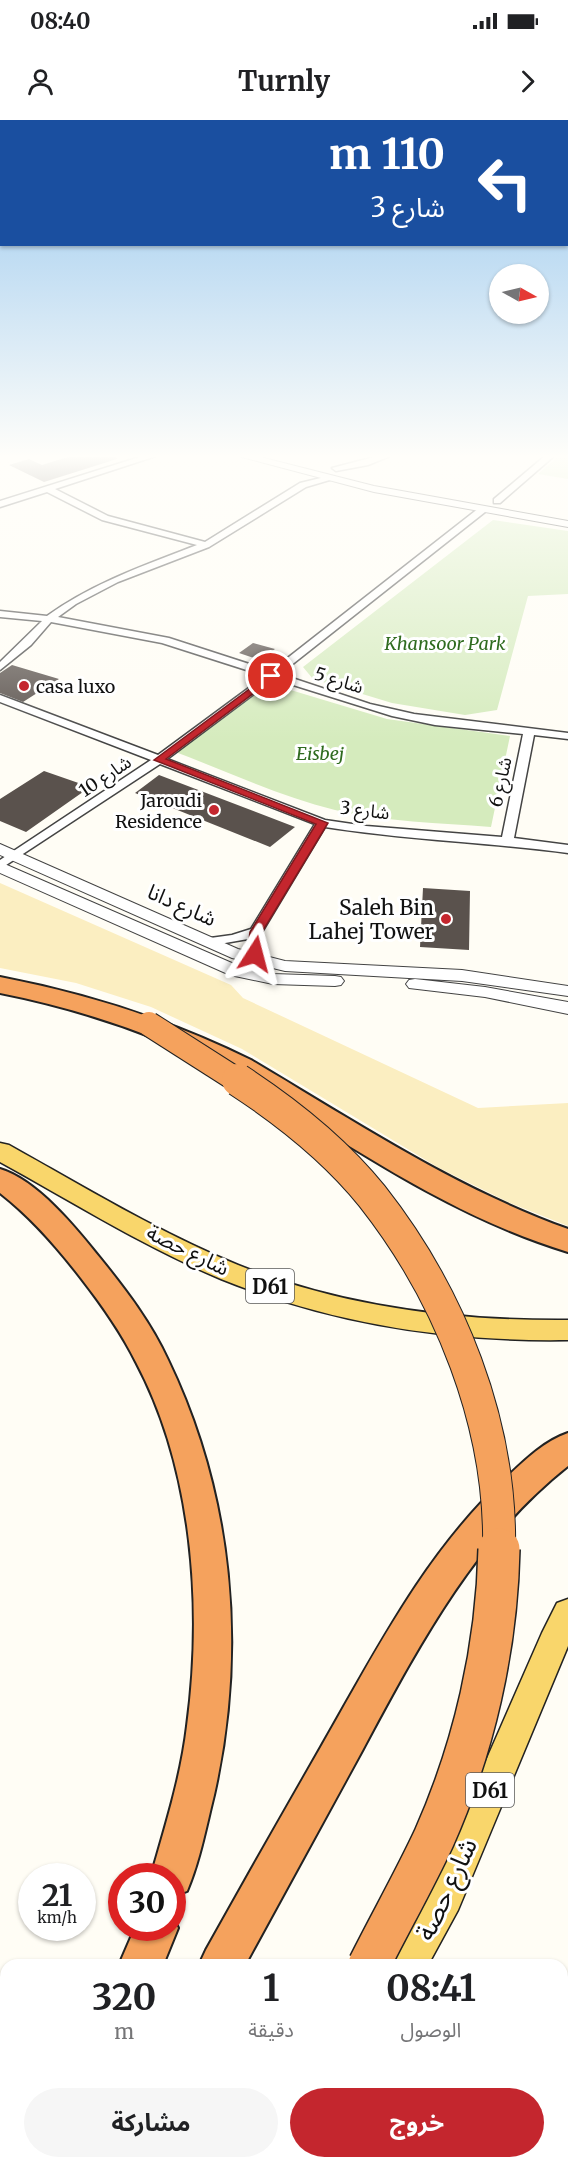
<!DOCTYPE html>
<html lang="ar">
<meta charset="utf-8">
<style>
:root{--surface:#fff;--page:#f6f6f6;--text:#202124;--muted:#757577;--accent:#c4262e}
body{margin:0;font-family:Merriweather,"Noto Sans Arabic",serif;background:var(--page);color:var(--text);direction:rtl;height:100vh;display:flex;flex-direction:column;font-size:22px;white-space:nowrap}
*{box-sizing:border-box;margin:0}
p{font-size:20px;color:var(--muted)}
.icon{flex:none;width:33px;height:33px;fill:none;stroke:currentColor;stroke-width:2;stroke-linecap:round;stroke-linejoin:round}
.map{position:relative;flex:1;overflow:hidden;direction:ltr}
.panel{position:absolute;left:0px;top:1839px;width:568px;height:210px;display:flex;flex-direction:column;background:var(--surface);border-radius:18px 18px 0 0;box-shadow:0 2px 4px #0004;direction:rtl}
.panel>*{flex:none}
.banner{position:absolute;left:0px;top:0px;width:568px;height:126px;box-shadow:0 2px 4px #0004;direction:rtl;background:#1a4fa0;color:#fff;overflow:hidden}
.needle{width:39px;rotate:98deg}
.controls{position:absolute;left:489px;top:144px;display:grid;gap:12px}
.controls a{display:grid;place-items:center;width:60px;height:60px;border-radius:50%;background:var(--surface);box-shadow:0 2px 4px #0004;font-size:30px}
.speed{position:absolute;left:18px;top:1743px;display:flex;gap:12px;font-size:30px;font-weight:700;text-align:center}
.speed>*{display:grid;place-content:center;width:78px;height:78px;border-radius:50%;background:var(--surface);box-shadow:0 2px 4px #0004;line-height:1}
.speed small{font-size:15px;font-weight:400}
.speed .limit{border:9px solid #d22;background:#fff;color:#111}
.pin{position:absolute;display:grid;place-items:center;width:51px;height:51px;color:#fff;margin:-26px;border:3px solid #fff;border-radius:50%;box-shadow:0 2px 6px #0007}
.me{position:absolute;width:66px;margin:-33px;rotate:9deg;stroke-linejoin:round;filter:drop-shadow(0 0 4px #0008)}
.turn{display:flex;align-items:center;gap:21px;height:126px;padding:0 24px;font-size:27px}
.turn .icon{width:78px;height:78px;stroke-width:2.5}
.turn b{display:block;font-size:42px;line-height:51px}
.eta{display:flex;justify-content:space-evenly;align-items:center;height:102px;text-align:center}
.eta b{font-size:36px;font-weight:700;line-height:42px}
.cta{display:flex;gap:12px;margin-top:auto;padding:12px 24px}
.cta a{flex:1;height:69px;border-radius:36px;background:var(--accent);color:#fff;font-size:24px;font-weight:700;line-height:69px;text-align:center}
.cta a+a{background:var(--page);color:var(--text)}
.status{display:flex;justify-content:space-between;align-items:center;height:42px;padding:0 30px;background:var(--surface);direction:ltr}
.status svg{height:16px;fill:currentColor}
header{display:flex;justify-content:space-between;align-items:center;height:78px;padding:0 24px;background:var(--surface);font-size:27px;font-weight:700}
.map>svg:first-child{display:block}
</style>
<div class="status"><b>08:40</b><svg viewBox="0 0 49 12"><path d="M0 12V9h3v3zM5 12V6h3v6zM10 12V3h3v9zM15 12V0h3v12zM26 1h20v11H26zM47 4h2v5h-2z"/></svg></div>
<header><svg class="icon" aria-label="forward" viewBox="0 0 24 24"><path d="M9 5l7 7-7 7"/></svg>Turnly<svg class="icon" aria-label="person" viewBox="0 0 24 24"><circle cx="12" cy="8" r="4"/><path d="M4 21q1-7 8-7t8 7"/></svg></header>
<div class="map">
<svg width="568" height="2049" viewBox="0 0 568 2049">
<rect width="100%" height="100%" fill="#fffdf5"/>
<path fill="#d5ebbd" d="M 559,336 L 568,336 L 568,359 L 538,354 Z
M 493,400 L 568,411 L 568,474 L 528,476 L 497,590 L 465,595 L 392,583 L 313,559 L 303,547 Z
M 264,562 L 387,599 L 510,616 L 491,707 C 439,703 386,702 335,690 C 279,676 224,650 170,630 Z"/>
<path fill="#fbeec1" d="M 0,763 L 231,865 L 243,878 L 478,988 L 568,983 L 568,1106 L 510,1083 L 439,1048 L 242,929 L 151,887 L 76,863 L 0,848 Z"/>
<path fill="#5a524d" d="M 71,336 L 116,336 L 117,339 L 44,362 L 9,345 L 29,339 L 42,345 Z
M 253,523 L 275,529 L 260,540 L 239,533 Z
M 12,545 L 59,559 L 23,582 L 0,573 L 0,553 Z
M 44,651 L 90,667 L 26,712 L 0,701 L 0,679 Z
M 159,655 L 295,707 L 270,727 L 135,673 Z
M 423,768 L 470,771 L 469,830 L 420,827 Z"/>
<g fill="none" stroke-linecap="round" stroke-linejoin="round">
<defs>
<path id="minor" d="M 143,336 L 156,336 L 55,369 L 108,396 L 205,422 L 300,363 L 329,356 L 333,359 L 306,367 L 209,427 L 118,462 L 76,484 L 58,497 L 169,518 L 271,551 L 479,388 L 485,388 L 485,392 L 280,554 L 370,584 L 414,594 L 568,613 L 568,619 L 534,615 L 514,718 L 568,725 L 568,733 C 487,722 406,720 325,707 L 262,812 L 260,827 L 266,842 L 259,846 C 248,843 246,828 248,819 L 208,826 L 201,822 L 203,819 L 232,815 L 251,809 L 315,704 L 160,644 L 0,749 L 0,740 L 151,640 L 0,582 L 0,575 L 158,635 L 265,556 L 162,523 L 51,502 L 31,525 L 0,550 L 0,542 L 42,501 L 0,497 L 0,491 L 47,496 C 93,463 145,445 197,425 L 102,400 L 47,372 L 0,387 L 0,381 ZM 274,559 L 392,596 L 435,605 L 523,614 L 502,717 L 366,706 L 325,700 L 167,639 Z
M 378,336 L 390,336 L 368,345 L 336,351 L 332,348 Z
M 545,336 L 554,336 L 500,383 L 494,383 L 494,379 Z"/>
<path id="tertiary" d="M 238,336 L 256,336 L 374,366 L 568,401 L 568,407 L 374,372 Z
M 0,724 L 238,829 L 285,841 L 462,850 L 568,866 L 568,876 L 462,861 L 285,851 L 232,838 L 0,735 Z
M 0,742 L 241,847 L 273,854 L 335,856 L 341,857 L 344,861 L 341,865 L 335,866 L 273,864 L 230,855 L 0,753 Z
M 415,859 L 485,867 L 568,882 L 568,894 L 485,877 L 409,868 L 406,864 L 409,860 Z"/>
<path id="primary" d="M 0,1023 L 9,1025 C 84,1067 158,1112 238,1145 C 343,1187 455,1201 568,1200 L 568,1220 C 449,1222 332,1204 221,1159 C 144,1127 73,1082 0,1042 Z
M 568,1479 L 568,1526 L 458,1790 L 428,1845 L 390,1845 L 432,1764 L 542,1513 L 557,1483 Z
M 233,2043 L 275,2043 L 272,2049 L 231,2049 Z"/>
<path id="motorway" d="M 0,857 C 88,874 170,900 251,940 C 354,1001 454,1068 568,1109 L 568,1132 C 446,1095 339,1018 231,952 C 157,915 81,889 0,873 Z
M 0,1049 C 37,1060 76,1108 100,1138 C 126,1170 151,1203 168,1240 C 233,1375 247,1529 214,1675 C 206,1707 200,1740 187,1771 L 172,1777 L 172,1756 L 151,1756 C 165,1707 181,1657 187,1606 C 203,1487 193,1349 136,1242 C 121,1212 102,1185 81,1158 C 57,1127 31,1097 0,1073 Z
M 568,1313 L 568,1346 C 474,1420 419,1525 363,1629 C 324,1701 284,1773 245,1845 L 199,1845 L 206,1830 C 244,1762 282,1695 321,1627 C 375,1533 425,1433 506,1358 C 524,1341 544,1321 568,1313 Z
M 172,1796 L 178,1808 L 163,1845 L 119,1845 L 135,1808 L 172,1808 Z
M 28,2043 L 76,2043 L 73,2049 L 25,2049 Z
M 86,2043 L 134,2043 L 131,2049 L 83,2049 Z"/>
</defs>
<use href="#minor" stroke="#444" stroke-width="3"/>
<use href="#tertiary" stroke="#444" stroke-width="2"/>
<use href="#primary" stroke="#222" stroke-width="3"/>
<use href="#motorway" stroke="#222" stroke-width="4"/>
<use href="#minor" fill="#fff" fill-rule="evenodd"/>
<use href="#tertiary" fill="#fff" fill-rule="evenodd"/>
<use href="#primary" fill="#f9d66b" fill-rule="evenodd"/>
<use href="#motorway" fill="#f5a25d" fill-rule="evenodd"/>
<defs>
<path id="motorway-bridge-far2" d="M 149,904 L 240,962"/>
<path id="motorway-bridge-far1" d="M 238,960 C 287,992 335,1030 372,1076 C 450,1175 502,1304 499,1431"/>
<path id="motorway-bridge" d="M 369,1845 C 390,1803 414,1761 434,1718 C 474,1628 497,1528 499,1429"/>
</defs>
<use href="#motorway-bridge-far2" stroke="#222" stroke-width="26" stroke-linecap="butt"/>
<use href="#motorway-bridge-far1" stroke="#222" stroke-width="34" stroke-linecap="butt"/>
<use href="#motorway-bridge" stroke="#222" stroke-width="44" stroke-linecap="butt"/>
<use href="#motorway-bridge-far2" stroke="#f5a25d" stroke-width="24"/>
<use href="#motorway-bridge-far1" stroke="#f5a25d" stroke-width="32"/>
<use href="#motorway-bridge" stroke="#f5a25d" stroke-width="41"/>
</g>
<linearGradient id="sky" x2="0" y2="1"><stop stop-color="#95c6ee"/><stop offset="0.54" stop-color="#fffefa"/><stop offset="1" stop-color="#fffefa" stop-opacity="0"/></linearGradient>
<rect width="568" height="623" fill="url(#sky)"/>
<path fill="#c4262e" stroke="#7f191e" stroke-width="1.5" d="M 271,553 L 274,554 L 274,558 L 166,639 L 328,703 L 262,812 L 259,827 L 261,834 L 255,838 L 251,837 L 248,827 L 250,812 L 316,704 L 154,640 Z"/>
<g fill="#c4262e" stroke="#fff" stroke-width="2">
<circle cx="24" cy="566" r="6"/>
<circle cx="214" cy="690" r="6"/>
<circle cx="446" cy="799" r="6"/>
</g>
<g text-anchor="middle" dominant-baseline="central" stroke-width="6" stroke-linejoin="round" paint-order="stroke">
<g font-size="18" font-style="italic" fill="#2f6b1f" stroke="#fff">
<text x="445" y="523">Khansoor Park</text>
<text x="320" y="633">Eisbej</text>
</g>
<g font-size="18" fill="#111" stroke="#fff">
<text transform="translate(339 560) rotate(17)">شارع 5</text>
<text transform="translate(105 656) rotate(-34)">شارع 10</text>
<text transform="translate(500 662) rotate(-78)">شارع 6</text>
<text transform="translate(365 690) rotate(7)">شارع 3</text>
</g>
<g font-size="18" fill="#111" stroke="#fff" text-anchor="start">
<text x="36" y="566">casa luxo</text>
<text x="202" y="680" text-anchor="end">Jaroudi<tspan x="202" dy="21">Residence</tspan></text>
</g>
<g fill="#fff" stroke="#585858" stroke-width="1.5">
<rect x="246" y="1149" width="48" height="34" rx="4.5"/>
<rect x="466" y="1653" width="48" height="34" rx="4.5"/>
</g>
<g font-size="20" font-weight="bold" fill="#111">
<text x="270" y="1166">D61</text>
<text x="490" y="1670">D61</text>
</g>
<g font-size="21" fill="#111" stroke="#fff">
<text transform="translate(182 785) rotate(24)">شارع دانا</text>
<text transform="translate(188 1130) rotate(26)">شارع حصة</text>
</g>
<g font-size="21" fill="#111" stroke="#fff" text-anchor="end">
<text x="434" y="787">Saleh Bin<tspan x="434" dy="24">Lahej Tower</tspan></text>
</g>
<g font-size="26" fill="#111" stroke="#fff">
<text transform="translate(446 1769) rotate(-65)">شارع حصة</text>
</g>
</g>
</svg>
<div class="controls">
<a><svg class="needle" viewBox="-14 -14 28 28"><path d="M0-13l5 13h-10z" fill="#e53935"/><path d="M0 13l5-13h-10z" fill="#757577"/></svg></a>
</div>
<div class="speed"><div>21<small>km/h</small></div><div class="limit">30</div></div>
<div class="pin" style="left:271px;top:556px;background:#d93025"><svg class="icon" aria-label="arrive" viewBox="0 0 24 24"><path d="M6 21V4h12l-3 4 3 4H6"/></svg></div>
<svg class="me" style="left:255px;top:834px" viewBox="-20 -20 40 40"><path d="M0-17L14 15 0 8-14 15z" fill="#c4262e" stroke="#fff" stroke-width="4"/></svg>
<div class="banner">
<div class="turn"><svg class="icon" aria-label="left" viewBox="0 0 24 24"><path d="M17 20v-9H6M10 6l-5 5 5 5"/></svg><div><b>110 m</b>شارع 3</div></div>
</div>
<section class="panel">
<div class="eta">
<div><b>08:41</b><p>الوصول</p></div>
<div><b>1</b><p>دقيقة</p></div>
<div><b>320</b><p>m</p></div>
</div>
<div class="cta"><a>خروج</a><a>مشاركة</a></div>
</section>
</div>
